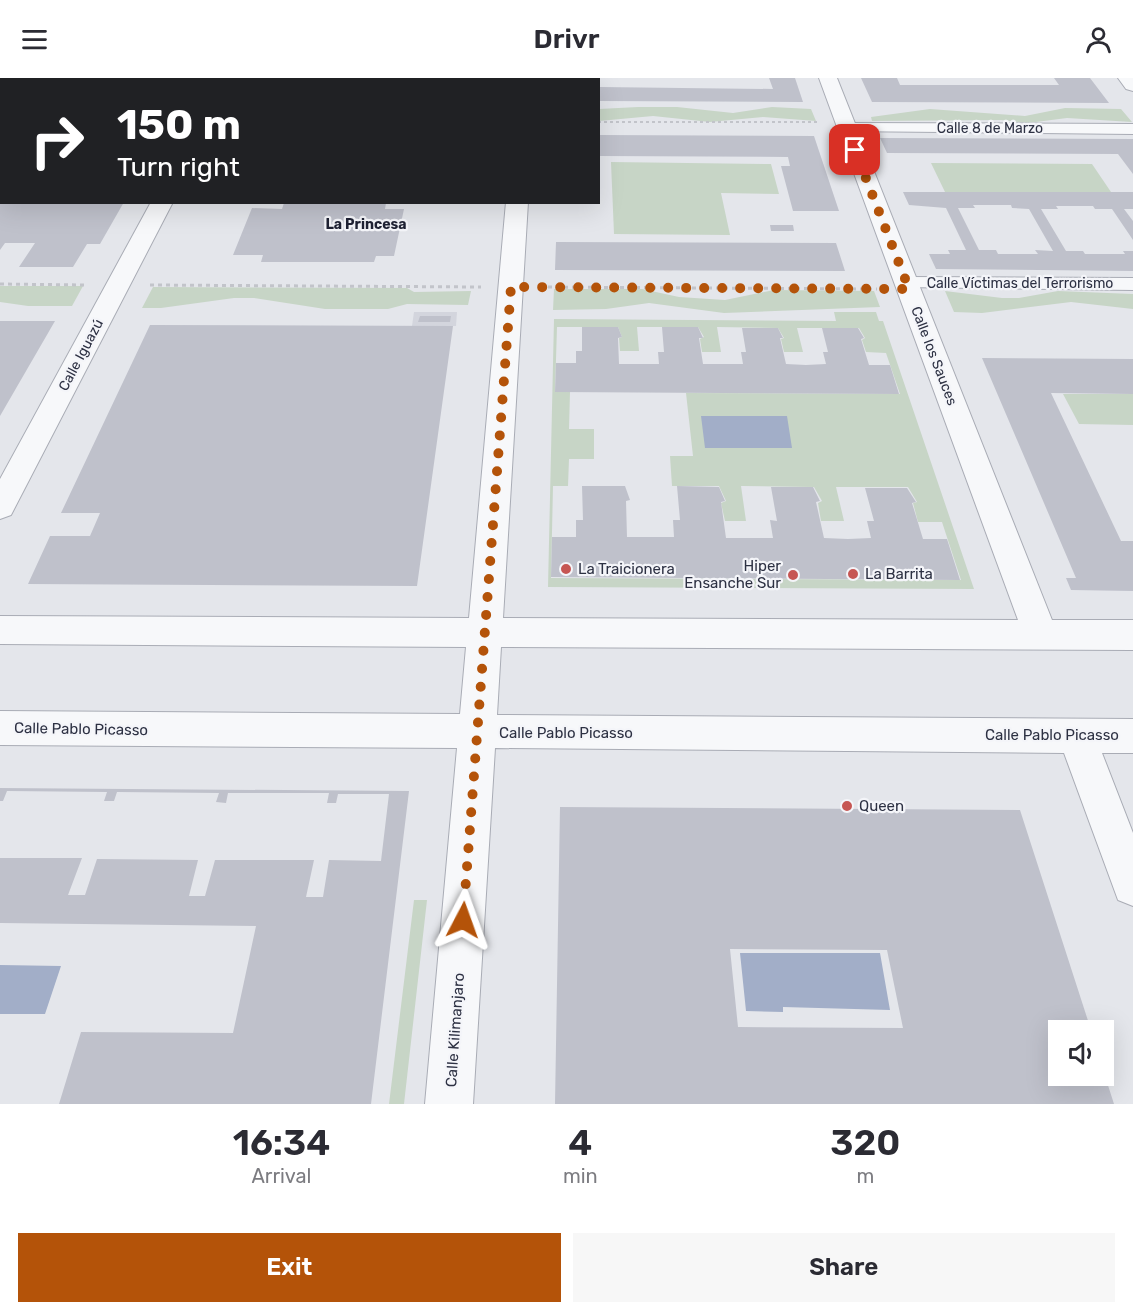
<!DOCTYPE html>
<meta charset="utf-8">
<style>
:root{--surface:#fff;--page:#f7f7f7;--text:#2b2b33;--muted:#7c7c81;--accent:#b45309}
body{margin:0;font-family:Rubik,sans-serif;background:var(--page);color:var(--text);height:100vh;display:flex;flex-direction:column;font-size:22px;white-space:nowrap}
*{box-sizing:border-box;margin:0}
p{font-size:20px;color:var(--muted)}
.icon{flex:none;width:33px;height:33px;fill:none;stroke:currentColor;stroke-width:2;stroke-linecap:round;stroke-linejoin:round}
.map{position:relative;height:1026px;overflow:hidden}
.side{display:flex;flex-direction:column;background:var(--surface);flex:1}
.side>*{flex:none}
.guide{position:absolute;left:0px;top:0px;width:600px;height:126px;box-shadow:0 6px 24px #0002;background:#202124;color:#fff;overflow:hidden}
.fabs{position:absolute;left:1048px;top:942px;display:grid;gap:12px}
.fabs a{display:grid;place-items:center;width:66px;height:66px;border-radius:0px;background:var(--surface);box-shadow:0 6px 24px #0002;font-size:30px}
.pin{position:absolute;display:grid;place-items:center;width:51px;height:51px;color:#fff;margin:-26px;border-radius:12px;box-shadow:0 3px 9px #0006}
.me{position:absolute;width:66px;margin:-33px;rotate:4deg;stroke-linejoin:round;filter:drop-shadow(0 0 4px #0008)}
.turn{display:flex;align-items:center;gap:21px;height:126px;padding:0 18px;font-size:27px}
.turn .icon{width:78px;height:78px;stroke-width:2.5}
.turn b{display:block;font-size:42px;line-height:51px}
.eta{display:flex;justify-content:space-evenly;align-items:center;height:102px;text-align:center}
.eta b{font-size:36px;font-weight:600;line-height:42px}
.primary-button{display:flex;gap:12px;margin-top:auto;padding:12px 18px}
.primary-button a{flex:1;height:69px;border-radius:0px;background:var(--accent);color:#fff;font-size:24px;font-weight:600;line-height:69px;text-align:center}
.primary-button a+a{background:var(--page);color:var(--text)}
header{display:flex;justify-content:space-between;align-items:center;height:78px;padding:0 18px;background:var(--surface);font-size:27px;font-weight:600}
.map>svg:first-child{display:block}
</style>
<header><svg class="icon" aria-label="menu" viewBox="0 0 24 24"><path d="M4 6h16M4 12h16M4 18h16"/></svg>Drivr<svg class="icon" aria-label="person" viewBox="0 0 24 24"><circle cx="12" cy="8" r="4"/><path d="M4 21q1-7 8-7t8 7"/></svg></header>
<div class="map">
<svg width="1133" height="1026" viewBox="0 0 1133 1026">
<rect width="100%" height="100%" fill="#e4e6eb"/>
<path fill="#d3d5dd" d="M 414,234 L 457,234 L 456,248 L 412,248 Z"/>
<path fill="#c7d5c6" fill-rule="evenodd" d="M 638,29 L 677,29 L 733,35 L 772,29 L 811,31 L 816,43 L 763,39 L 710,44 L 653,38 L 599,43 L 599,31 Z
M 1065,30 L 1121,31 L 1132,44 L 1067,40 L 1028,45 L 1001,42 L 872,43 L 871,39 L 930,31 L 1025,38 Z
M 611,84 L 771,86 L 779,116 L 721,115 L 730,157 L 614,156 Z
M 931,85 L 1092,86 L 1111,114 L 945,114 Z
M 0,208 L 83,208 L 72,228 L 28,228 L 0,224 Z
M 153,209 L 407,210 L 414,214 L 471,213 L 468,227 L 407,226 L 388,231 L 325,231 L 254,220 L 234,220 L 161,230 L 142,230 Z
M 554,211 L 642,211 L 679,219 L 725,222 L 774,212 L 874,213 L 880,229 L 724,235 L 649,225 L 606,231 L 553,232 Z
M 945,213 L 1002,220 L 1019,220 L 1058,213 L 1133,216 L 1133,231 L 1071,224 L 982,235 L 954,234 Z
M 834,234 L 876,234 L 879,243 L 883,243 L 974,511 L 548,509 L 554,241 L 836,243 ZM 557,249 L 618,249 L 622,259 L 619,260 L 620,273 L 639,273 L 637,249 L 698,249 L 704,259 L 700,261 L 702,274 L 721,274 L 717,249 L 778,250 L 784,260 L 781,261 L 784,274 L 803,274 L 797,250 L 859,250 L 865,260 L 862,262 L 866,274 L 886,275 L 900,316 L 686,315 L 693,378 L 670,378 L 672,408 L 719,408 L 726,423 L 721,425 L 725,443 L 746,443 L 741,408 L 814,409 L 822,423 L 818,425 L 821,443 L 844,443 L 836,409 L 908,409 L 917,424 L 913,425 L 918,444 L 942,444 L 961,502 L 551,500 L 553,408 L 568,408 L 569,381 L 594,381 L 594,351 L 569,351 L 570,314 L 555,314 Z
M 1063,316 L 1133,316 L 1133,347 L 1079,346 Z
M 414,822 L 427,822 L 404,1026 L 389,1026 Z"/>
<path fill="#a2aec8" d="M 701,338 L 787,338 L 792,370 L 705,370 Z
M 740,875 L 880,875 L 890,932 L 783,929 L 783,934 L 746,933 Z
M 0,887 L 61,888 L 45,936 L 0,936 Z"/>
<path fill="#bfc1cb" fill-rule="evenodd" d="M 769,0 L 795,0 L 803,24 L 598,23 L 600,9 L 773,11 Z
M 861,0 L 897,0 L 900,7 L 1059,7 L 1054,0 L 1090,0 L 1109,25 L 872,24 Z
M 598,57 L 814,58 L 839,133 L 793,133 L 781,88 L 790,88 L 788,79 L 598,78 Z
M 880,60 L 1133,61 L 1133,96 L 1118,76 L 887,75 Z
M 903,114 L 1133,114 L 1133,131 L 1124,131 L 1133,143 L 1133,162 L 1112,131 L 1095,131 L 1093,128 L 1056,128 L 1058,131 L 1041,131 L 1066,173 L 1083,173 L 1085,176 L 1125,176 L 1123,173 L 1133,173 L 1133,193 L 936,191 L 929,176 L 950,176 L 948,172 L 966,172 L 946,130 L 909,127 ZM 973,127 L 1011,127 L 1012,130 L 1029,131 L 1053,173 L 1035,172 L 1038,176 L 998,176 L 996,172 L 979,172 L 958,130 L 975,130 Z
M 0,124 L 124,124 L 100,166 L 87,166 L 73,189 L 19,189 L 35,165 L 5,165 L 0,172 Z
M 284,125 L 386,125 L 385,131 L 404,131 L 394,178 L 376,178 L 374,184 L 261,184 L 263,177 L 233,177 L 252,130 L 282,131 Z
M 770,147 L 793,147 L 794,153 L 771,153 Z
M 556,164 L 836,165 L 845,193 L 555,192 Z
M 420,238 L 451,238 L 450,244 L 418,244 Z
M 0,243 L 55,243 L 0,338 Z
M 150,247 L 453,248 L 417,508 L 28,506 L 50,458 L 90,458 L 100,435 L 61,435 Z
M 582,249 L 618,249 L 622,259 L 618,260 L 619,286 L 659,286 L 658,274 L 664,274 L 662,249 L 698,249 L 703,260 L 699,260 L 703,286 L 743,286 L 741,274 L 746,274 L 742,250 L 778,250 L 783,260 L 780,260 L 786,286 L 806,287 L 826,286 L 823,274 L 828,274 L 822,250 L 858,250 L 864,260 L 861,261 L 869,287 L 890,287 L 899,316 L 555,314 L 556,285 L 576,285 L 576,273 L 582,273 Z
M 982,280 L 1133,281 L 1133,316 L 1051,315 L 1121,463 L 1133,463 L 1133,513 L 1071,512 L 1066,500 L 1076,500 Z
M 582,408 L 625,408 L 630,422 L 626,423 L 627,459 L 674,459 L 673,442 L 680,442 L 677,408 L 719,409 L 725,423 L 721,424 L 726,460 L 773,460 L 770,442 L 777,443 L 771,409 L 813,409 L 820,423 L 816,424 L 824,460 L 848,461 L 871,460 L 867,443 L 874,443 L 865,410 L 907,410 L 916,424 L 912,425 L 923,461 L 947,461 L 960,502 L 551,499 L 552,459 L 576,459 L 576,442 L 583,442 Z
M 0,710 L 409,713 L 371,1026 L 59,1026 L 81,954 L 233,955 L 256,848 L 0,845 L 0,780 L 82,780 L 68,817 L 85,817 L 97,781 L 198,782 L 189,818 L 205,818 L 215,782 L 314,782 L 306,819 L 323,819 L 329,782 L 381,783 L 389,716 L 338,716 L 336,725 L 327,725 L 329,715 L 228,715 L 226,725 L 216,724 L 219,715 L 117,714 L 114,723 L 104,723 L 107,714 L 7,713 L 3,723 L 0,723 Z
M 560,729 L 1020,732 L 1091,952 L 1059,952 L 1059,998 L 1105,998 L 1114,1026 L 555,1026 ZM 730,871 L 887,872 L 903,950 L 738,949 Z"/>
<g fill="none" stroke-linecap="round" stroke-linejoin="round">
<defs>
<path id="pedestrian" d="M 846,45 L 1133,46 L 1133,56 L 840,53 L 838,50 Z
M 907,199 L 1133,200 L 1133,212 L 900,209 L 897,205 L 900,201 Z"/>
<path id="minor" d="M 219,0 L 237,0 L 218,2 Z
M 518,0 L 536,0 L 536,2 L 518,2 Z
M 819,0 L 837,0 L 1052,542 L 1133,542 L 1133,572 L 501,569 L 497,637 L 1133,641 L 1133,675 L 1102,675 L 1133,755 L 1133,828 L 1118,822 L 1064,675 L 495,670 L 473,1026 L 425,1026 L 457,670 L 0,667 L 0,633 L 460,636 L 466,569 L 0,566 L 0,538 L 469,540 L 506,124 L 528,124 L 503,540 L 1018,542 Z
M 1118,0 L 1133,0 L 1133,13 L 1126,11 Z
M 151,124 L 173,124 L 11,437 L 0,441 L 0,401 Z"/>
</defs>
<use href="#pedestrian" stroke="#a9acb5" stroke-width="2"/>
<use href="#minor" stroke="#a9acb5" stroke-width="2"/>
<path stroke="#c2c4ca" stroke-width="2" stroke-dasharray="3 3" stroke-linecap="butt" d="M 598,44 L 817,44"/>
<path stroke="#c2c4ca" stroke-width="3" stroke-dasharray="4 4" stroke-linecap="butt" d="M 0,206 L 85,207
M 150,207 L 481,209
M 540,209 L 877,211"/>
<use href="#pedestrian" fill="#f7f8fa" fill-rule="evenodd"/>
<use href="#minor" fill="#f7f8fa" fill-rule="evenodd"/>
</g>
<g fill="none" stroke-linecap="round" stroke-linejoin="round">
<path stroke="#b45309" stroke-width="10" stroke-dasharray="0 18" d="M 463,842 L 511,209 L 909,211 L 855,72"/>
</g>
<g fill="#c65653" stroke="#f4f5f9" stroke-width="2">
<circle cx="566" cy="491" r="6"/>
<circle cx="853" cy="496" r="6"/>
<circle cx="793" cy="497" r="6"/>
<circle cx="847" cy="728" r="6"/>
</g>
<g text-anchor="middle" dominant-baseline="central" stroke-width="4.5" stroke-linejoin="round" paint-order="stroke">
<g font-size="14" fill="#2d3143" stroke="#f4f5f9">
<text x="990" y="50">Calle 8 de Marzo</text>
<text x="1020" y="205">Calle Víctimas del Terrorismo</text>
<text transform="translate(81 277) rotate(-62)">Calle Iguazú</text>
<text transform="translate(934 278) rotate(69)">Calle los Sauces</text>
</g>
<g font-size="14" font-weight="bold" fill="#1f2234" stroke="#f4f5f9">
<text x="366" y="146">La Princesa</text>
</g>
<g font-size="15" fill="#2d3143" stroke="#f4f5f9" text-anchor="start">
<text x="781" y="488" text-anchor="end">Hiper<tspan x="781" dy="17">Ensanche Sur</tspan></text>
<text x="578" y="491">La Traicionera</text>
<text x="865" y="496">La Barrita</text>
<text x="859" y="728">Queen</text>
</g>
<g font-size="15" fill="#2d3143" stroke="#f4f5f9">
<text transform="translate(81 651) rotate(1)">Calle Pablo Picasso</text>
<text x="566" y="655">Calle Pablo Picasso</text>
<text x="1052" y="657">Calle Pablo Picasso</text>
<text transform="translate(455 952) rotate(-86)">Calle Kilimanjaro</text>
</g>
</g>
</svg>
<div class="fabs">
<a><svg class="icon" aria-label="sound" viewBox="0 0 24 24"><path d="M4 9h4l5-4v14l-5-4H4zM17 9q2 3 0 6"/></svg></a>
</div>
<div class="pin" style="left:855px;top:72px;background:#d93025"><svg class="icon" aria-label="arrive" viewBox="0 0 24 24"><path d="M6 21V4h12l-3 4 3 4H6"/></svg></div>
<svg class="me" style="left:463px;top:842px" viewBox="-20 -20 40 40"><path d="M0-17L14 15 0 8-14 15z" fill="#b45309" stroke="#fff" stroke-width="4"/></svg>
<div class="guide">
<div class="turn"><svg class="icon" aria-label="right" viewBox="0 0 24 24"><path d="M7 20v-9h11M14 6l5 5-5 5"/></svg><div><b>150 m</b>Turn right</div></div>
</div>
</div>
<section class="side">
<div class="eta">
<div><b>16:34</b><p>Arrival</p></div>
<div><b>4</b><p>min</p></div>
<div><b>320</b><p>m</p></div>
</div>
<div class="primary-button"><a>Exit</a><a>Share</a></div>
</section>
